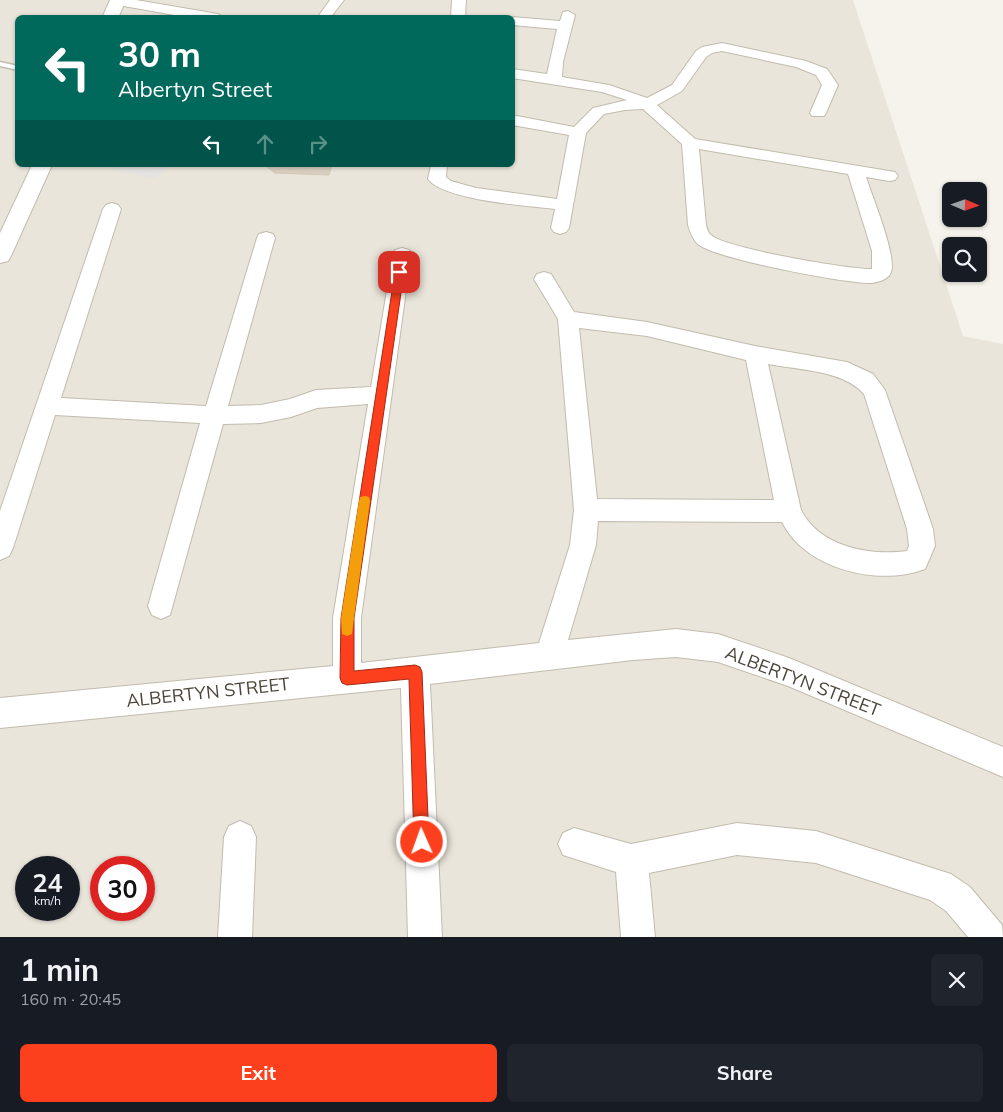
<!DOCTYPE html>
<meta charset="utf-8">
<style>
:root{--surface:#171b24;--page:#20242c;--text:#f1f3f6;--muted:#9ea1a6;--accent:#fc3f1d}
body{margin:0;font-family:Mulish,sans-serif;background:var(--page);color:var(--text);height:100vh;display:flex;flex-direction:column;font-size:19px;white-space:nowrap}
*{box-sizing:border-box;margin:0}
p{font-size:16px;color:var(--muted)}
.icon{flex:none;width:28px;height:28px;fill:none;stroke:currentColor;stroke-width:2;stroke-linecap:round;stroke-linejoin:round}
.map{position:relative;height:937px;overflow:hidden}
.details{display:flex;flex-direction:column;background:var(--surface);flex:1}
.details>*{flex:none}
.top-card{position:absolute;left:15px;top:15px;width:500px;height:152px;border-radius:8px;box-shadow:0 1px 4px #0004;background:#00695c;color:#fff;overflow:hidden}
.needle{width:32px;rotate:92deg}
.fabs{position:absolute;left:942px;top:182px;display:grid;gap:10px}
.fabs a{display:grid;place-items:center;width:45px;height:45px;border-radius:8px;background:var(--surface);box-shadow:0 1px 4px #0004;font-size:25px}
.speed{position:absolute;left:15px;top:856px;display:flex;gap:10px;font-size:25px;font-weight:700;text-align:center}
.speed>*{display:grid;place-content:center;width:65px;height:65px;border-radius:50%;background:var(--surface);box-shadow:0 1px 4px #0004;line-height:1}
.speed small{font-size:12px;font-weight:400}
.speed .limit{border:8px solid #d22;background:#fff;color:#111}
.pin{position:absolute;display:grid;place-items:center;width:42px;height:42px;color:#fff;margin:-21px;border-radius:10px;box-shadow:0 2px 8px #0006}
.me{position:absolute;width:55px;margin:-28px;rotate:358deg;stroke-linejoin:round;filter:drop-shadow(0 0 4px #0008)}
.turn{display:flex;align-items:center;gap:18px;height:105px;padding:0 20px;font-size:22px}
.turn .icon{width:65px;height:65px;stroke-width:2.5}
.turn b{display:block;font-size:35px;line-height:42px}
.lanes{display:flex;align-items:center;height:48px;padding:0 20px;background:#0003;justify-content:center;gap:25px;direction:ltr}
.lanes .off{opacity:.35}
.round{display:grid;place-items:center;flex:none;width:52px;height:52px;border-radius:8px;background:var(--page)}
.headline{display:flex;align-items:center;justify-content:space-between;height:85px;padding:0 20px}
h1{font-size:30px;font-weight:700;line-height:38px}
.cta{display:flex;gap:10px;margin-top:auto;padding:10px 20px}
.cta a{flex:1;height:58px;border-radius:8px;background:var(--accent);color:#fff;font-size:20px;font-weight:700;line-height:58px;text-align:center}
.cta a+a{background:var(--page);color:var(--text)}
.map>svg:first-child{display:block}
</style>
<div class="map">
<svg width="1003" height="937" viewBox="0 0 1003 937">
<rect width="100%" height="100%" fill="#f6f3ec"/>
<path fill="#eae5da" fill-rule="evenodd" d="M 0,0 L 853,0 L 963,336 L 1003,344 L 1003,937 L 0,937 ZM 18,18 L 512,18 L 512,165 L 18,165 ZM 26,868 L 69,868 L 69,910 L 26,910 ZM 101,868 L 144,868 L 144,910 L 101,910 Z"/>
<path fill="#e5e3e0" d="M 113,165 L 169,165 L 156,179 L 111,169 Z"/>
<path fill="#d8cfc1" stroke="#d3c7b4" d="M 265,165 L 332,165 L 329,175 L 275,173 Z"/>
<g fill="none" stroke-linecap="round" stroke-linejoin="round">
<defs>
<path id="service" d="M 0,62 L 18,66 L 18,70 L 0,66 Z"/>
<path id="minor" d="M 112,0 L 136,0 L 218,14 L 224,18 L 191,18 L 118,5 L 113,4 Z
M 330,0 L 344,0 L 330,18 L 317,18 Z
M 452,0 L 466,0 L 465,18 L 451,18 Z
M 568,11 L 575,15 L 563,62 L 562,77 L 609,85 L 647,98 L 672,85 L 696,51 L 702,47 L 722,43 L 806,61 L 827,69 L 838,85 L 826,113 L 824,116 L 812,116 L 810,113 L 822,85 L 816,75 L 796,67 L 722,51 L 712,53 L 706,57 L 682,91 L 657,105 L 695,139 L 895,172 L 898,176 L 895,180 L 889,181 L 866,177 C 872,196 897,256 891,272 C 889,279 879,282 872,283 C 847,284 718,259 699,245 C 693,240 690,232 688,225 L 682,144 L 643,109 L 625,110 L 604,114 L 586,133 L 569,228 L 566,232 L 560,234 L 554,232 L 551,228 L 555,209 C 528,206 443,200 428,179 L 431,165 L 447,165 L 446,177 L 451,181 L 476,188 L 557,199 L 569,135 L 512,125 L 512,115 L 574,127 L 593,108 L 627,100 L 602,92 L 512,78 L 512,69 L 547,74 L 557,29 L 512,25 L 512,18 L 510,18 L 512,17 L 560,21 L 563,12 ZM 699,149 L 848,174 L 872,251 L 872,269 C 851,270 724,248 711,235 C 708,233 707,229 706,225 Z
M 112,203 L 118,205 L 121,209 L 61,398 L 206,406 L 257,238 L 259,234 L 266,232 L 273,234 L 275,238 L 228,406 L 261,405 L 290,399 L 316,390 L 371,387 L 393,254 L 395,250 L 402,248 L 409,250 L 411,254 L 361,618 L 361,663 L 539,643 L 570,545 L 574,510 L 558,319 L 534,279 L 537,274 L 544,272 L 551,274 L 574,312 L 647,322 L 755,346 L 847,362 L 873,374 L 885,390 L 933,529 L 935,546 L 925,569 C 878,587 805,569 782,522 L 598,521 L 596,545 L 568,640 L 676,629 L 718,634 L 789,658 L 1003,747 L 1003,777 L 788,686 L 718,662 L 676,657 L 633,660 L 430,684 L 442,937 L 408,937 L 401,688 L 0,728 L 0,698 L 333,666 L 333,618 L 368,404 L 317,408 L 291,417 L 261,423 L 223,424 L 170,615 L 161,619 L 152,615 L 148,606 L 200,423 L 55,415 L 13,548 L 9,556 L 0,560 L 0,511 L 103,209 L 106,205 ZM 579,328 L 647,336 L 746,360 L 774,500 L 597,499 ZM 768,364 C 798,370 843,370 864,394 L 907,529 L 909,546 L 907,551 C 869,556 820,547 801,510 Z
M 240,821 L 251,826 L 256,837 L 252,937 L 218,937 L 224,837 L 229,826 Z
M 737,823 L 816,831 L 951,874 L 970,887 L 1002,925 L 1003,937 L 968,937 L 946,911 L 930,900 L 816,863 L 737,855 L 649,873 L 655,937 L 621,937 L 616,872 L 563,855 L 558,844 L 563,833 L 574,828 L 631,844 Z"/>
<path id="tertiary" d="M 110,0 L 126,0 L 118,18 L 102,18 Z
M 32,165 L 52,165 L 11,256 L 8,261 L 0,263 L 0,233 Z"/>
</defs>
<use href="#service" stroke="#c2bbae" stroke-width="3"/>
<use href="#minor" stroke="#c2bbae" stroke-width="2"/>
<use href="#tertiary" stroke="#c2bbae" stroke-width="2"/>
<use href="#service" fill="#fff" fill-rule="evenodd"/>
<use href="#minor" fill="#fff" fill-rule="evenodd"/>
<use href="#tertiary" fill="#fff" fill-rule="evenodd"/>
</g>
<path fill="#fc3f1d" stroke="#a42913" d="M 399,269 L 404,272 L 354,618 L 354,671 L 415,665 L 420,667 L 422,672 L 429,842 L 427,848 L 422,850 L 416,848 L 414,842 L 409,679 L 347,685 L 342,683 L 340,678 L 341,618 L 395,272 Z"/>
<path fill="#f59e0b" d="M 365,496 L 369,497 L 370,501 L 354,618 L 352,634 L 347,636 L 342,634 L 341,618 L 359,501 L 360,497 Z"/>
<g text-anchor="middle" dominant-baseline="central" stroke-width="4" stroke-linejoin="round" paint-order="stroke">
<g font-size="18" fill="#4b4439" stroke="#fff">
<text transform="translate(803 681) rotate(21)">ALBERTYN STREET</text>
<text transform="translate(208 692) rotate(-6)">ALBERTYN STREET</text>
</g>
</g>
</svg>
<div class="fabs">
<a><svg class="needle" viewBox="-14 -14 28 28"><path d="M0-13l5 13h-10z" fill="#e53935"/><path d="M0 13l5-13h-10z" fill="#9ea1a6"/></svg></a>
<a><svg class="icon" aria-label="search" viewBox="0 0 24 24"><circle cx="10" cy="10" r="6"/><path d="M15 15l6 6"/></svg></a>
</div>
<div class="speed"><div>24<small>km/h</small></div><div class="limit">30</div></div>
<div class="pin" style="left:399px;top:272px;background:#d93025"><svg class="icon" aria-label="arrive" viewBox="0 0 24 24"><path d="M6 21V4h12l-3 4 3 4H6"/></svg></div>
<svg class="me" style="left:422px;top:842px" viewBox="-20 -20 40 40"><circle r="17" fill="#fc3f1d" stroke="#fff" stroke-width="3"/><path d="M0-11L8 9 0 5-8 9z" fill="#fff"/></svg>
<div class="top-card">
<div class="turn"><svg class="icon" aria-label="left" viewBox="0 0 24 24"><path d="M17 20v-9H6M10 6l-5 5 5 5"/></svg><div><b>30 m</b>Albertyn Street</div></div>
<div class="lanes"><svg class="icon" aria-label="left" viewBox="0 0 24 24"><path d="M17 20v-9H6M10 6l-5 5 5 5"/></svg><svg class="icon off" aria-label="ahead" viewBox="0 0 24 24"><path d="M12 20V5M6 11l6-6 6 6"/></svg><svg class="icon off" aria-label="right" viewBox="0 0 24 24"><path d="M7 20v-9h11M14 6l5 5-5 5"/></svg></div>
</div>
</div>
<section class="details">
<div class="headline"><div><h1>1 min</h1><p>160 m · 20:45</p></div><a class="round"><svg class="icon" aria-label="close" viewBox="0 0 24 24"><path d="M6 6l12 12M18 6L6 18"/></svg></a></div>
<div class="cta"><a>Exit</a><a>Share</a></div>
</section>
